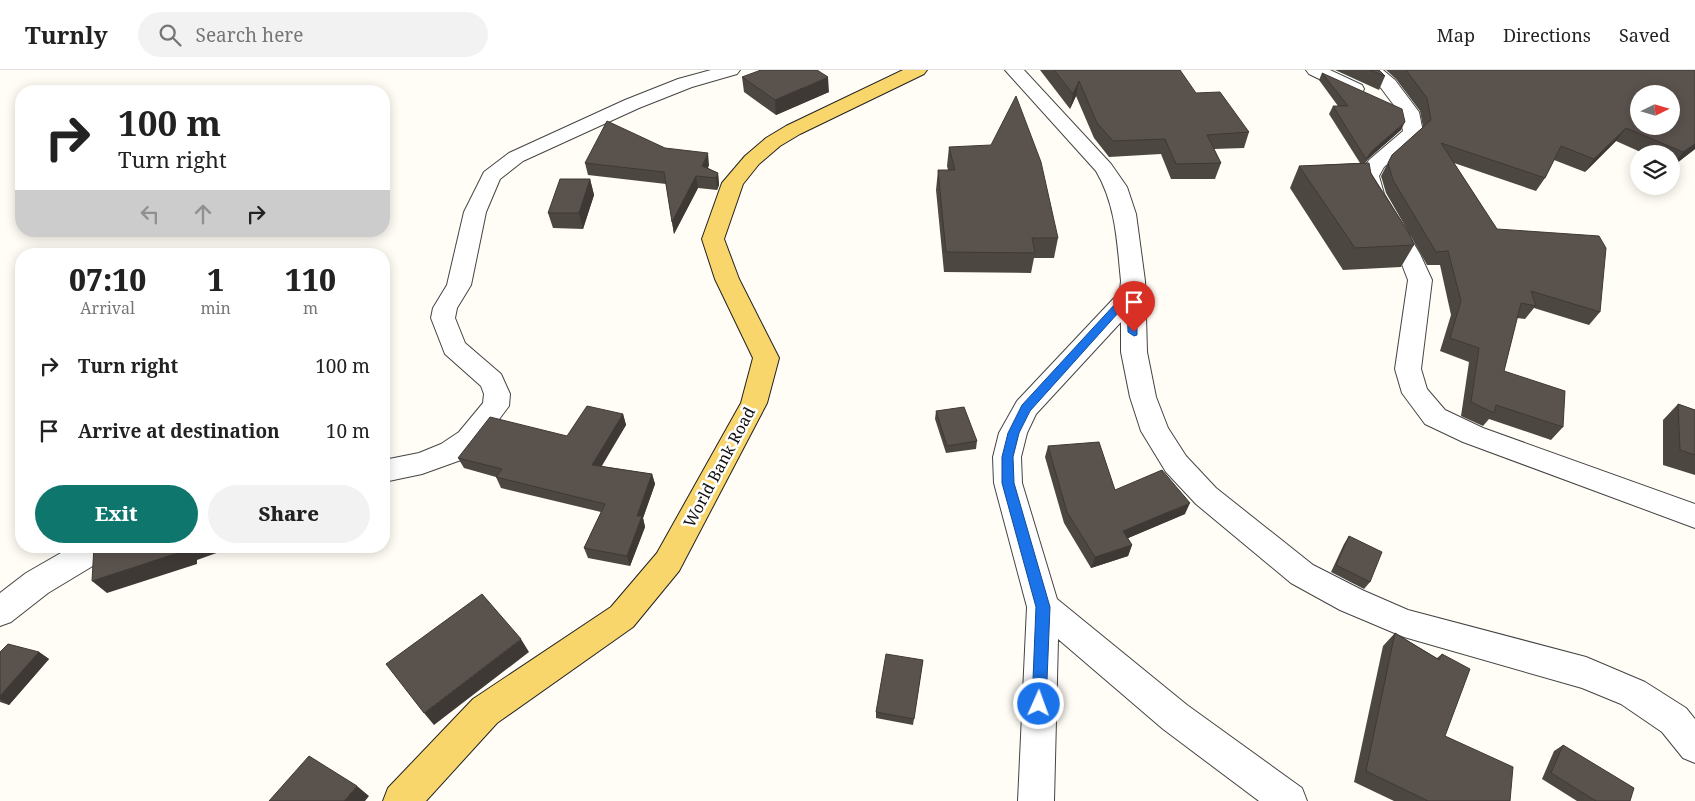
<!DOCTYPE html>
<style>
:root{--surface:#fff;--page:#f2f2f2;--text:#222;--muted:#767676;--line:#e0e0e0;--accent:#0f766e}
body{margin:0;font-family:"Noto Serif",serif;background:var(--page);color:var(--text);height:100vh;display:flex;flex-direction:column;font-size:19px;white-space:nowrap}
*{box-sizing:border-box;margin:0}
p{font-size:16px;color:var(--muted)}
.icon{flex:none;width:28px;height:28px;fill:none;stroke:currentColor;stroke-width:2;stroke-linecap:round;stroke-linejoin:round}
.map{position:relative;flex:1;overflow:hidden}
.panel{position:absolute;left:15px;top:178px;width:375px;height:305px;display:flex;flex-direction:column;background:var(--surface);border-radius:20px;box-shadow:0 2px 12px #0003}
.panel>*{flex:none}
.top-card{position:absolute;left:15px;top:15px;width:375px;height:152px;border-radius:20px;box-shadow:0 2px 12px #0003;background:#fff;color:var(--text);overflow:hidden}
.needle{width:32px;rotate:85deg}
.fabs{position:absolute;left:1630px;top:15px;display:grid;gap:10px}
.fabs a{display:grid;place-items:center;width:50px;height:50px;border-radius:50%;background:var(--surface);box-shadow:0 2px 12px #0003;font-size:25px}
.pin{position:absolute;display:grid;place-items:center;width:42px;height:42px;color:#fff;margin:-51px -21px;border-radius:50% 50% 50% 0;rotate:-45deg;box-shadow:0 0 5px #0007}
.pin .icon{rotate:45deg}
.me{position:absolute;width:55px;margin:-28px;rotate:2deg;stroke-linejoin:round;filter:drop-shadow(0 0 4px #0008)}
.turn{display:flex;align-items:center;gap:18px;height:105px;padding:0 20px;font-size:22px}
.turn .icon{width:65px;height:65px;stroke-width:2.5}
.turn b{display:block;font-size:35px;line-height:42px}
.lanes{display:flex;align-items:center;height:48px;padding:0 20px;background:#0003;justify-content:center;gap:25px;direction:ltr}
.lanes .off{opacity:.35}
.eta{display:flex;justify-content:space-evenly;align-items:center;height:85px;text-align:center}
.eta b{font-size:30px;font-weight:800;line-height:35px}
.cta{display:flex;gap:10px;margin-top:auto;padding:10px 20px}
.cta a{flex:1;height:58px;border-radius:30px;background:var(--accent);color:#fff;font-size:20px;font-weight:800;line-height:58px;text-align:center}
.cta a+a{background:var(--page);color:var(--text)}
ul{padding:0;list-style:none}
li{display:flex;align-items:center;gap:15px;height:65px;padding:0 20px}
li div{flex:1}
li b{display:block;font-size:19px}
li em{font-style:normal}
header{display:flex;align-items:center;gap:30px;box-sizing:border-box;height:70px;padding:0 25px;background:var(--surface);border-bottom:1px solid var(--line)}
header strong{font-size:24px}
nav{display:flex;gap:28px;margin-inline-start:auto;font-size:18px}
.search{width:350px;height:45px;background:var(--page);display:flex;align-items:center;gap:12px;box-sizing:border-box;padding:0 18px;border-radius:28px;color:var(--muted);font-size:19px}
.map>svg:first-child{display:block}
</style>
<header>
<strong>Turnly</strong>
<div class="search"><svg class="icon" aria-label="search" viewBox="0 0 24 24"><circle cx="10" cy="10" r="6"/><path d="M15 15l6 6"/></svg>Search here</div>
<nav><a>Map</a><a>Directions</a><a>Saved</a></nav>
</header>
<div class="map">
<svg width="1695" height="731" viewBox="0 0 1695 731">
<rect width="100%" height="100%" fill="#fffdf5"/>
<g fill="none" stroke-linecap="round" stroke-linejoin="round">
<defs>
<path id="minor" d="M 711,0 L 740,0 L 737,4 L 692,17 L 639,38 L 523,91 L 500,109 L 486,142 L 471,215 L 457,238 L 455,248 L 465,273 L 501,304 L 510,324 L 509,336 L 479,376 L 461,390 L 422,404 L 384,412 L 384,390 L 419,383 L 441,374 L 459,362 L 483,333 L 484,324 L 481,316 L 445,284 L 431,248 L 433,238 L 447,215 L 464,142 L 484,102 L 509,83 L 625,30 L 678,9 Z
M 1005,0 L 1024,0 L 1111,94 L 1127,117 L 1136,144 L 1145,211 L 1147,282 L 1156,327 L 1168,358 L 1186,386 L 1216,418 L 1313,495 L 1362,520 L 1408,540 L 1586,587 L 1645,612 L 1686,638 L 1695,649 L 1695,693 L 1683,688 L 1662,662 L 1621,634 L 1582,618 L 1404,567 L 1340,540 L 1291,513 L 1196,434 L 1166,402 L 1141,361 L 1130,327 L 1121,282 L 1121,252 L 1036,344 L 1027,363 L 1021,387 L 1022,413 L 1057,529 L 1187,635 L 1302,718 L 1307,731 L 1259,731 L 1163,659 L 1058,569 L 1054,731 L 1018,731 L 1027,537 L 994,413 L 993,387 L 999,363 L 1017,331 L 1116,226 L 1120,221 L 1121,211 C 1117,172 1116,135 1096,101 Z
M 1306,0 L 1330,0 L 1362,15 L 1364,19 L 1362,23 L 1348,23 L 1309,4 Z
M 1363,0 L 1383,0 L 1395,10 L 1419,42 L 1423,62 L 1384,97 L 1379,106 L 1384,124 L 1420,184 L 1432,210 L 1421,299 L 1427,319 L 1445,340 L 1483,358 L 1695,434 L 1695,458 L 1463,372 L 1425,354 L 1402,323 L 1395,299 L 1408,210 L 1398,184 L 1362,124 L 1359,106 L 1369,90 L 1403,61 L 1399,42 L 1381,18 Z
M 73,476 L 115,476 L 111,485 L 48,523 L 11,552 L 0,556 L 0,523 L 26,503 Z"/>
<path id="major" d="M 903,0 L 927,0 L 924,4 L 800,64 L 780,76 L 759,94 L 743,114 L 724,169 L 739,209 L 779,288 L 767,333 L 679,501 L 633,557 L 497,653 L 426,731 L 383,731 L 388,718 L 473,629 L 611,537 L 657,483 L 741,333 L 753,288 L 715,209 L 702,169 L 722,113 L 745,86 L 766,68 L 786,56 Z"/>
</defs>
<use href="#minor" stroke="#444" stroke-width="2"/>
<use href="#major" stroke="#222" stroke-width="2"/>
<use href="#minor" fill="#fff" fill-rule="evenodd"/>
<use href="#major" fill="#f9d66b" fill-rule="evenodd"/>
</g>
<path fill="#4d4742" d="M 1040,0 L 1111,0 L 1196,23 L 1249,62 L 1244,78 L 1214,79 L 1221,93 L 1215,109 L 1171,109 L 1161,84 L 1109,87 L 1094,68 L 1076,26 L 1070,39 Z
M 1335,0 L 1379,0 L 1385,6 L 1379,20 Z
M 1386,0 L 1695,0 L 1695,79 L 1673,96 L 1671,95 L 1671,84 L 1645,84 L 1616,71 L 1585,102 L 1554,90 L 1545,108 L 1536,121 L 1454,93 L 1497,159 L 1600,242 L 1589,255 L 1534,238 L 1525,249 L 1517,248 L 1504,301 L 1563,357 L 1551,370 L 1489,349 L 1483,356 L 1461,346 L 1469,292 L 1440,281 L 1451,245 L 1440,195 L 1427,195 L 1409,163 L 1414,175 L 1401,197 L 1343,200 L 1290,118 L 1299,96 L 1360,93 L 1329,44 L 1333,36 L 1338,36 L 1319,10 L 1322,3 L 1401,60 L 1368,89 L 1365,93 L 1409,163 L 1386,123 L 1381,106 L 1392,85 L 1423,57 L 1420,41 L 1396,9 Z
M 742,7 L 829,22 L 776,45 L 744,22 Z
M 949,77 L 1058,168 L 1054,188 L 1034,188 L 1031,203 L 944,202 L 936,120 L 938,100 L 948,100 L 947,96 Z
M 665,78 L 709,95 L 708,98 L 718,103 L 719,115 L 717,120 L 698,118 L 674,164 L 666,114 L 588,105 L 585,93 Z
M 590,109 L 594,125 L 583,159 L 553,158 L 548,143 Z
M 1678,334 L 1695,340 L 1695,405 L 1663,395 L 1663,350 Z
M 936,341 L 977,371 L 976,379 L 946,383 L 935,349 Z
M 623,344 L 626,355 L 601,396 L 652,404 L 655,414 L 643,448 L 645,457 L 630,496 L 588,488 L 584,478 L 601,442 L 501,418 L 496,407 L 464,398 L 458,388 L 567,366 Z
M 1048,376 L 1115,420 L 1185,444 L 1128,468 L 1132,475 L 1128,486 L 1091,498 L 1064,453 L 1045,387 Z
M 1349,466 L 1370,512 L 1364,519 L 1331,502 L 1344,474 Z
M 1395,563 L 1437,588 L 1442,584 L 1445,666 L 1510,731 L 1394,731 L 1354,712 L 1383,576 Z
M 0,582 L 39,582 L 49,589 L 9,635 L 0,632 Z
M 923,590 L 913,655 L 876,648 L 876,642 Z
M 1563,675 L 1630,731 L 1577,731 L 1542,709 L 1554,681 Z"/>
<path fill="#3f3936" d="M 828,7 L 829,22 L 776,45 L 775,30 Z
M 1079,11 L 1076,26 L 1070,39 L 1073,24 Z
M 1405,52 L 1401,60 L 1368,89 L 1362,97 L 1372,81 Z
M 1626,58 L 1616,71 L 1585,102 L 1594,89 Z
M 1695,74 L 1695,79 L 1673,96 L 1683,82 Z
M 708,83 L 709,95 L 703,107 L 702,96 Z
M 718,103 L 719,115 L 717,120 L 716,108 Z
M 696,106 L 698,118 L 674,164 L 672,152 Z
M 590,109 L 594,125 L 583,159 L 579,143 Z
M 623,344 L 626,355 L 596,406 L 592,395 Z
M 652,404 L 655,414 L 643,448 L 645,457 L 630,496 L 627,486 L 637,446 Z
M 1190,433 L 1185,444 L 1119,472 L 1123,461 Z
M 1132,475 L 1128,486 L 1091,498 L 1095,487 Z
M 187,476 L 236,476 L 197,490 L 197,494 L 107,523 L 92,511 Z
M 521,569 L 529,582 L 434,655 L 424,643 Z
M 39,582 L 49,589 L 9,635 L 0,629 L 0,626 Z
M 357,716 L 369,726 L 365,731 L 344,731 Z"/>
<path fill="#5a524d" stroke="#3f3936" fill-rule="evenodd" d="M 761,0 L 817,0 L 828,7 L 775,30 L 742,7 Z
M 1054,0 L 1111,0 L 1112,1 L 1112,0 L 1180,0 L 1196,23 L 1220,22 L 1249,62 L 1207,65 L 1221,93 L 1176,94 L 1165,69 L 1113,71 L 1097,53 L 1079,11 L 1073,24 Z
M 1370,0 L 1379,0 L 1385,6 Z
M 1406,0 L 1695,0 L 1695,74 L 1683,82 L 1626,58 L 1594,89 L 1561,76 L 1545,108 L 1441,73 L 1497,159 L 1599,166 L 1606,178 L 1600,242 L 1531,221 L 1536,236 L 1521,233 L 1504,301 L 1565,321 L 1563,357 L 1496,335 L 1494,343 L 1471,332 L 1479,278 L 1450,268 L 1461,231 L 1448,181 L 1436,182 L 1393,110 L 1388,93 L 1392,85 L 1431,50 L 1427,28 ZM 1639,24 L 1671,24 L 1671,56 L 1639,56 Z
M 1322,3 L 1402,39 L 1405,52 L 1372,81 L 1366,89 L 1333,36 L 1348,36 Z
M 1016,26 L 1041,92 L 1058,168 L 1032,168 L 1035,183 L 946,182 L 938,100 L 955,100 L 949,77 L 991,75 Z
M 607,51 L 665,78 L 708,83 L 702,96 L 718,103 L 716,108 L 696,106 L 672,152 L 664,102 L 585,93 Z
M 1369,93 L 1371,104 L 1409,163 L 1414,175 L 1355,178 L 1299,96 Z
M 560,109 L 590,109 L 579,143 L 548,143 Z
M 1678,334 L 1695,340 L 1695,385 L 1680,380 Z
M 587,336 L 623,344 L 592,395 L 652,404 L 637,446 L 642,446 L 627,486 L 584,478 L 605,434 L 496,407 L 502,399 L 458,388 L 490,347 L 567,366 Z
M 964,337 L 977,371 L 947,376 L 936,341 Z
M 1099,372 L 1115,420 L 1162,400 L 1190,433 L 1123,461 L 1132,475 L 1095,487 L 1067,442 L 1048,376 Z
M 1349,466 L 1382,482 L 1370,512 L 1336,495 Z
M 94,476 L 187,476 L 184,477 L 184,481 L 92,511 Z
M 482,524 L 521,569 L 424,643 L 386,594 Z
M 1395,563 L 1439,590 L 1442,584 L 1470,599 L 1445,666 L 1513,697 L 1510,731 L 1428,731 L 1366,701 Z
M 8,574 L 39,582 L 0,626 L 0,582 Z
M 886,584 L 923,590 L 914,649 L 876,642 Z
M 1563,675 L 1634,718 L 1630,731 L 1596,731 L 1551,703 Z
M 309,686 L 357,716 L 344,731 L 269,731 Z"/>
<path fill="#1a73e8" stroke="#114b97" d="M 1132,219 L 1137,222 L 1137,265 L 1134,266 L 1128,262 L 1127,233 L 1030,341 L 1019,363 L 1013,387 L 1014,413 L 1050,537 L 1046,634 L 1044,639 L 1039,641 L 1034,639 L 1032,634 L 1036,537 L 1002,413 L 1002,387 L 1008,363 L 1022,335 L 1128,220 Z"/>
<g text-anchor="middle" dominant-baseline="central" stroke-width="5" stroke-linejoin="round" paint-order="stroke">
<g font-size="16" fill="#111" stroke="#fff">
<text transform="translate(719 397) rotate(-62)">World Bank Road</text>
</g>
</g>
</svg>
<div class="fabs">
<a><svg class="needle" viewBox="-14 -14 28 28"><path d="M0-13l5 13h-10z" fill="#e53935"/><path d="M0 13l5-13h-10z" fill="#767676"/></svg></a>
<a><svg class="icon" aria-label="layers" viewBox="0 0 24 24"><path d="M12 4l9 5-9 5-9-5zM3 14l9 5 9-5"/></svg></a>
</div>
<div class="pin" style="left:1134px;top:262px;background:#d93025"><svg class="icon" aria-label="arrive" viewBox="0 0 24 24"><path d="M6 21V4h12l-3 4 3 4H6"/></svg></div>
<svg class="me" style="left:1039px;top:634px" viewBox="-20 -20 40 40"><circle r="17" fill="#1a73e8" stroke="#fff" stroke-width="3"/><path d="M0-11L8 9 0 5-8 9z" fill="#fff"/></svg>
<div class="top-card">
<div class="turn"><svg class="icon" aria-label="right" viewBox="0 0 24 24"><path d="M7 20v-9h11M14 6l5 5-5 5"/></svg><div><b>100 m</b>Turn right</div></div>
<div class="lanes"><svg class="icon off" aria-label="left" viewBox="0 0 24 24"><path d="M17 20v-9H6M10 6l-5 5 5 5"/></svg><svg class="icon off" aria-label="ahead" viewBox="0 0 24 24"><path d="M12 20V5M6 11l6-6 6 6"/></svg><svg class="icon" aria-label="right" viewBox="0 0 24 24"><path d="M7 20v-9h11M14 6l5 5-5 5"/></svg></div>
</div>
<section class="panel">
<div class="eta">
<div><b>07:10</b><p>Arrival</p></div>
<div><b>1</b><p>min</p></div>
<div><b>110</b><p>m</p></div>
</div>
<ul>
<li><svg class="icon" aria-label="right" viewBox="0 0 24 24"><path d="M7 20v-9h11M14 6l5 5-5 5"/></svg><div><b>Turn right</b></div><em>100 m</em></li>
<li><svg class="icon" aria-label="arrive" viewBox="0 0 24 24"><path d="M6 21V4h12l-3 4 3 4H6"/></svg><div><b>Arrive at destination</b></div><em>10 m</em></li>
</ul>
<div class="cta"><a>Exit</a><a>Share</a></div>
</section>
</div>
